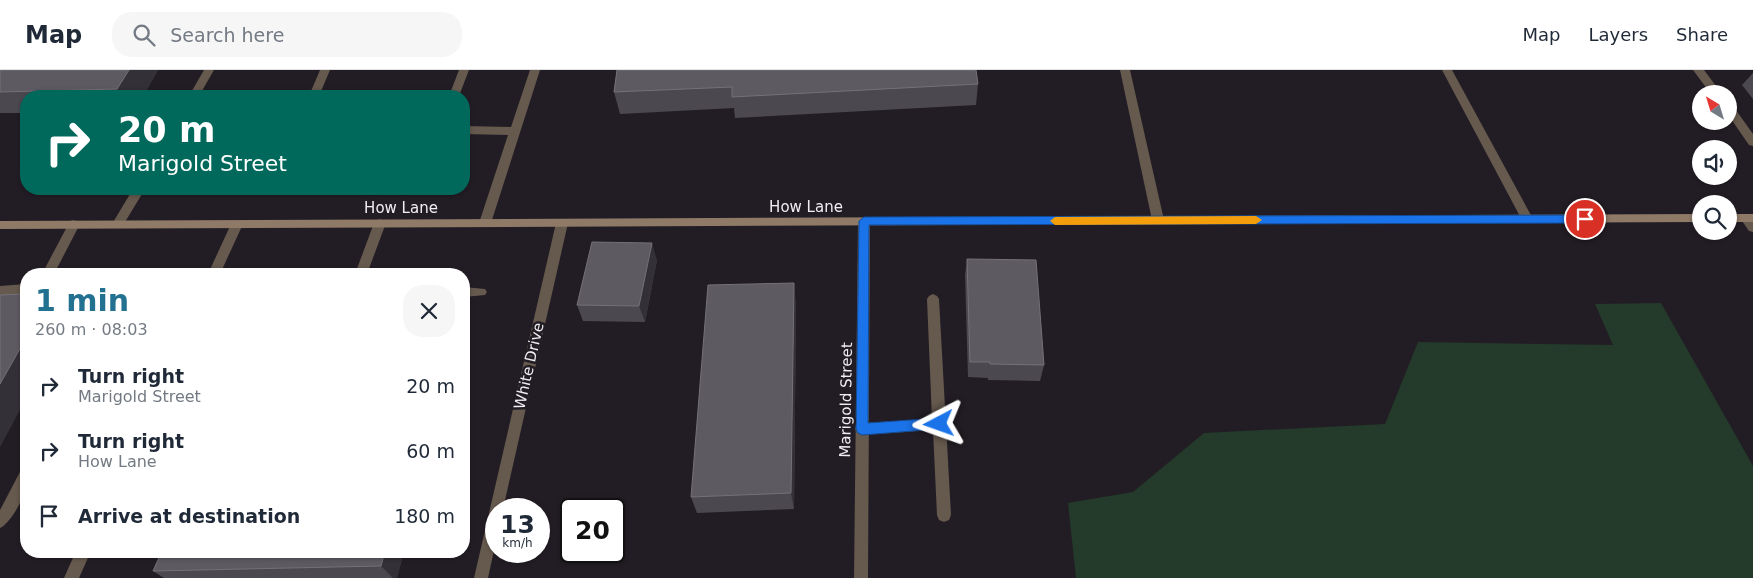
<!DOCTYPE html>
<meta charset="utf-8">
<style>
:root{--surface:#fff;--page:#f6f6f7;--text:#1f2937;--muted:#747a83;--line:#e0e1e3;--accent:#227191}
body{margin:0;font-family:"DejaVu Sans",sans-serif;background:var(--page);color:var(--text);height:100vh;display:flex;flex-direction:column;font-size:19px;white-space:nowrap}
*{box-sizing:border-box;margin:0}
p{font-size:16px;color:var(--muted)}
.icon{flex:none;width:28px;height:28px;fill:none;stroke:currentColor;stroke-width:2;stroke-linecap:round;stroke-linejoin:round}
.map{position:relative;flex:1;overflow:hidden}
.panel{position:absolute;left:20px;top:198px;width:450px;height:290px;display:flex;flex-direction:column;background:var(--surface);border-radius:20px;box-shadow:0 1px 4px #0004}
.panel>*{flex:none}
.hud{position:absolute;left:20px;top:20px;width:450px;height:105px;border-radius:20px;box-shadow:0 1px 4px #0004;background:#00695c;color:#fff;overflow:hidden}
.needle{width:32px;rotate:322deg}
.fabs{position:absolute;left:1692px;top:15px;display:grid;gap:10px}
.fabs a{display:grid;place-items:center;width:45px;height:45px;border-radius:50%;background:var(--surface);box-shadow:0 1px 4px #0004;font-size:25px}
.speed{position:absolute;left:485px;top:428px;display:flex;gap:10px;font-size:25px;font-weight:700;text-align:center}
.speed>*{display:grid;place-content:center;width:65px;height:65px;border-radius:50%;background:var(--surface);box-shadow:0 1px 4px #0004;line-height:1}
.speed small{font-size:12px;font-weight:400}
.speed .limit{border:2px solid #111;border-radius:8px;background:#fff;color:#111}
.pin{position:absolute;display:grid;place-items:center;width:42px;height:42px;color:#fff;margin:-21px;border:2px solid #fff;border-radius:50%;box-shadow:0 1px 5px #0007}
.me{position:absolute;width:55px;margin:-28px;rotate:266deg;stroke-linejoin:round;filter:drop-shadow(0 0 4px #0008)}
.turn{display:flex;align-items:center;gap:18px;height:105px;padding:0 15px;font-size:22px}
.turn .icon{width:65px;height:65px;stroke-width:2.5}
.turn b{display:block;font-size:35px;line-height:42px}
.round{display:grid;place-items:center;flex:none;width:52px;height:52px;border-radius:20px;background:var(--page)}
.head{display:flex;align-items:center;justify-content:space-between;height:85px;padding:0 15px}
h1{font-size:30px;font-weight:700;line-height:38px;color:var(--accent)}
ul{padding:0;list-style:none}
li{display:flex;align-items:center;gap:15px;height:65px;padding:0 15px}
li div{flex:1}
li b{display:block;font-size:19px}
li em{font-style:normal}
header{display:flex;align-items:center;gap:30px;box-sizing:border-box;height:70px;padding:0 25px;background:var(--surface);border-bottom:1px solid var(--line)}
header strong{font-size:24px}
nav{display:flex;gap:28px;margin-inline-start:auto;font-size:18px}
.search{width:350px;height:45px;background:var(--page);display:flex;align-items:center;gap:12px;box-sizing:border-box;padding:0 18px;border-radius:20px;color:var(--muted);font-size:19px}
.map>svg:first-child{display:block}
</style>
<header>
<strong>Map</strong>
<div class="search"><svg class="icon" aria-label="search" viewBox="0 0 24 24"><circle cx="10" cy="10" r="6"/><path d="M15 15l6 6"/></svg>Search here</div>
<nav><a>Map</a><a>Layers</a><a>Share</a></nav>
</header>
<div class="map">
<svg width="1753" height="508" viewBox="0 0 1753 508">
<rect width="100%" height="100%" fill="#221d24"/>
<path fill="#243a2b" d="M 1661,233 L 1753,396 L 1753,508 L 1076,508 L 1068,433 L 1133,422 L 1204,363 L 1385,354 L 1418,272 L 1613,275 L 1595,234 Z"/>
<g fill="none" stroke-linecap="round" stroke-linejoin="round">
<path fill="#66594e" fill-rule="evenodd" d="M 204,0 L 214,0 L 199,26 L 189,26 Z
M 320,0 L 330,0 L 319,26 L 309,26 Z
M 459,0 L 469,0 L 459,26 L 449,26 Z
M 530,0 L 540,0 L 491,153 L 485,157 L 479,153 L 508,65 L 464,64 L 464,56 L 511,57 Z
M 1442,0 L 1452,0 L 1533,149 L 1531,152 L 1523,152 Z
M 1693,0 L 1704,0 L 1722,24 L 1711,24 Z
M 1729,35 L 1733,36 L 1753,64 L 1753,76 L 1749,75 L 1729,46 Z
M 133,119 L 145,119 L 122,157 L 114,157 L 112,154 Z
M 1746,144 L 1753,149 L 1753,162 L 1749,161 L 1740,148 Z
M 380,149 L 386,153 L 367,204 L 355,204 L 374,153 Z
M 74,150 L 80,154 L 54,204 L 42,204 L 70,151 Z
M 26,214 L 26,224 L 0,226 L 0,216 Z
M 464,217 L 485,219 L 487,222 L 485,225 L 464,227 Z
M 933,224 L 937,226 L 939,229 L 951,445 L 949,450 L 944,452 L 939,450 L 937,445 L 933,360 L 862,365 L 857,363 L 855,359 L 857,355 L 862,353 L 932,349 L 927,229 L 929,226 Z
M 26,398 C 26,403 28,412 26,418 C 24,428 10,454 0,458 L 0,440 L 21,400 Z"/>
<path fill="#66594e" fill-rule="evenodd" d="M 1120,0 L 1130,0 L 1164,150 L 1158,154 L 1152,150 Z
M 864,147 L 870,151 L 868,508 L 854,508 L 858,151 Z
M 562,149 L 568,153 L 503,439 L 496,439 L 496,471 L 488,508 L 474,508 L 556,153 Z
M 237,150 L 243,154 L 220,204 L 208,204 L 231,154 Z
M 76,481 L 91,481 L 79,508 L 64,508 Z"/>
<path fill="#8f7a68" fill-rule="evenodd" d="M 1701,144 L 1701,152 L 0,159 L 0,151 Z
M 1729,144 L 1753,144 L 1753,152 L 1729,152 Z"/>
</g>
<path fill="#4c4850" d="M 0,0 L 158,0 L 143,26 L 26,26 L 26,43 L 0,43 Z
M 617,0 L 978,14 L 976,35 L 735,48 L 734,38 L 620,44 L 614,22 Z
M 1753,3 L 1753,29 L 1742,15 Z
M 967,189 L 1044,295 L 1040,311 L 988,310 L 988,308 L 968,307 L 965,205 Z
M 657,190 L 645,252 L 583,251 L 577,235 Z
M 796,232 L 794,439 L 697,443 L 691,427 Z
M 404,481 L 397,508 L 164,508 L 153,501 Z"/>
<path fill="#343037" d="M 129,0 L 158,0 L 143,26 L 124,26 L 117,19 Z
M 652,173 L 657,190 L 645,252 L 639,236 Z
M 794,213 L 796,232 L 794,439 L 791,423 Z
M 464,229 L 470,240 L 464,263 Z
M 26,268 L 26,329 L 0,377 L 0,314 Z
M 385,481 L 404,481 L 397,508 L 393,508 L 381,496 Z"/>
<path fill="#5e5a62" stroke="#757178" d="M 0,0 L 129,0 L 117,19 L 0,22 Z
M 617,0 L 976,0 L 978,14 L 732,27 L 732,17 L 614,22 Z
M 592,172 L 652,173 L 639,236 L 577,235 Z
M 967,189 L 1036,190 L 1044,295 L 990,294 L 990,292 L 970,292 Z
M 794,213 L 791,423 L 691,427 L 708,215 Z
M 26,224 L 26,268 L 0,314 L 0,225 Z
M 162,481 L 385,481 L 381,496 L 153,501 Z"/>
<path fill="#1a73e8" stroke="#114b97" d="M 1585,145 L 1590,149 L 1585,153 L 869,155 L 868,353 L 939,348 L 944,350 L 945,354 L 944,358 L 939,359 L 862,365 L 858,363 L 856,359 L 859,151 L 864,147 Z"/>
<path fill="#f59e0b" d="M 1256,146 L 1262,150 L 1256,154 L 1055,155 L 1050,151 L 1055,147 Z"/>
<g text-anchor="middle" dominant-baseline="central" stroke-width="5" stroke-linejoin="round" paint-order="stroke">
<g font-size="15" fill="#f0edf2" stroke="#221d24">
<text x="806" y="137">How Lane</text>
<text x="401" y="138">How Lane</text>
<text transform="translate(529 296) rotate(-77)">White Drive</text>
<text transform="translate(846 330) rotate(-89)">Marigold Street</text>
</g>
</g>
</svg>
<div class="fabs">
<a><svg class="needle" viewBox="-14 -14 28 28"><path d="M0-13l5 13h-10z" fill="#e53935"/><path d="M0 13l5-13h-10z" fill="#747a83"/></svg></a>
<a><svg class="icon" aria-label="sound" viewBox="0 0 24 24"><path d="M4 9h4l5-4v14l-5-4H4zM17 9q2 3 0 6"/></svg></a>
<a><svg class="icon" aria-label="search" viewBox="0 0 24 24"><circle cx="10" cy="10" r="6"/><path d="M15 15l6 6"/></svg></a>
</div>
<div class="speed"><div>13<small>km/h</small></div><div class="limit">20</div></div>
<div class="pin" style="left:1585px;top:149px;background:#d93025"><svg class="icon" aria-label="arrive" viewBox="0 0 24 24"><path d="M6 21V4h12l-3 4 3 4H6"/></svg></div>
<svg class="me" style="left:939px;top:354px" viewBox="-20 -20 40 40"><path d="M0-17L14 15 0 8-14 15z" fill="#1a73e8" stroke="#fff" stroke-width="4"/></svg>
<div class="hud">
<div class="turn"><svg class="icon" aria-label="right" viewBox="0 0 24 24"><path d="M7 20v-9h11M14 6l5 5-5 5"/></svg><div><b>20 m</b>Marigold Street</div></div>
</div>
<section class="panel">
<div class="head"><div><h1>1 min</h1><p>260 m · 08:03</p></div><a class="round"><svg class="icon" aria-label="close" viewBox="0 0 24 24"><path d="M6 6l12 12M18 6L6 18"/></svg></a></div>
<ul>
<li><svg class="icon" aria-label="right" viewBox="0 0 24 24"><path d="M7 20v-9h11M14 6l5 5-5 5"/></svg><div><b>Turn right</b><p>Marigold Street</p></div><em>20 m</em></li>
<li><svg class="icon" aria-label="right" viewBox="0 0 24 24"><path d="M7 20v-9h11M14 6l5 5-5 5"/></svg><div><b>Turn right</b><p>How Lane</p></div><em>60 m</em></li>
<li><svg class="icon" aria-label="arrive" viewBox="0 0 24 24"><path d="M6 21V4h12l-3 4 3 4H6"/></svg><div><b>Arrive at destination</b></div><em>180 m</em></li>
</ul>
</section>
</div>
